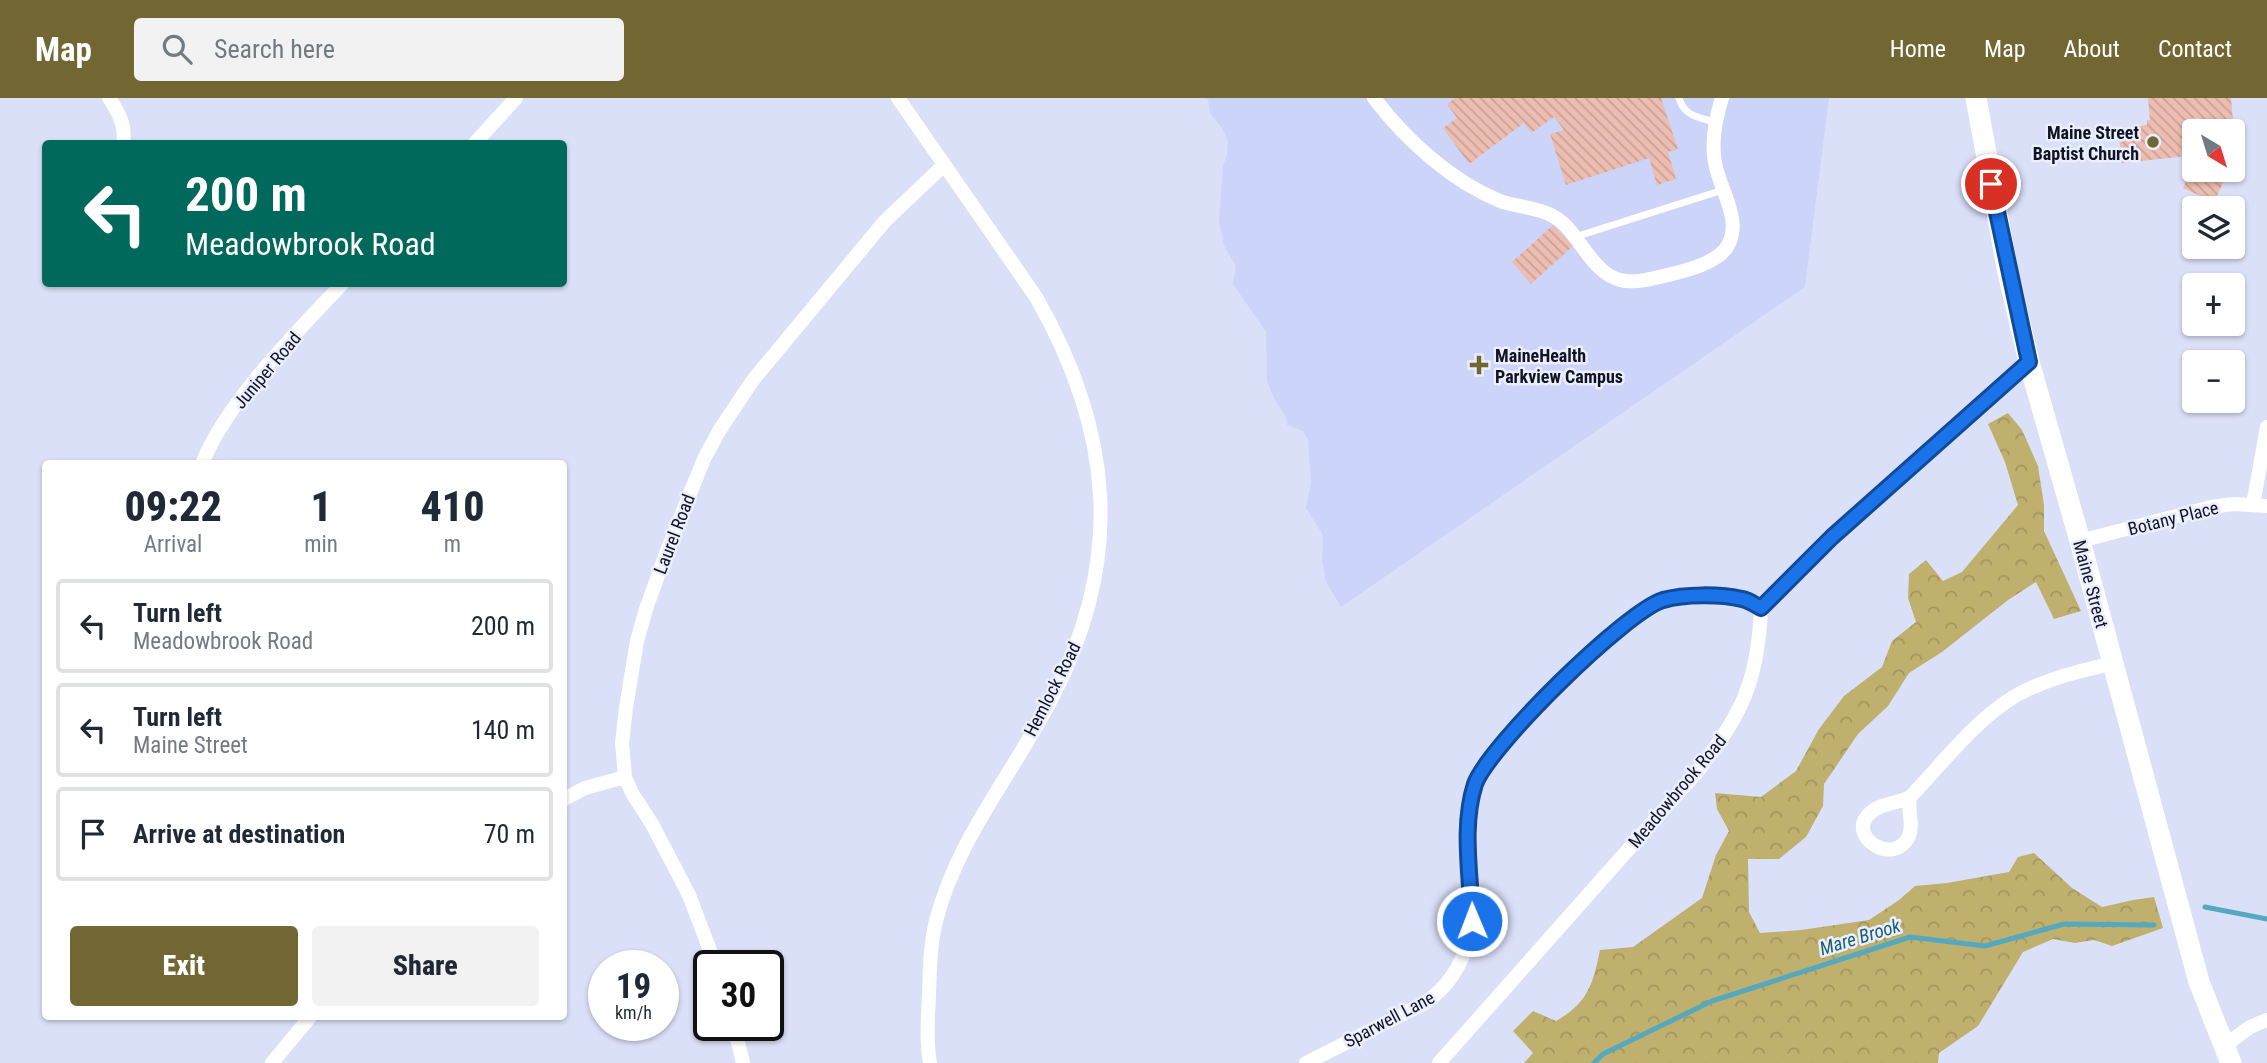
<!DOCTYPE html>
<meta charset="utf-8">
<style>
:root{--surface:#fff;--page:#f2f2f3;--text:#1f2937;--muted:#747a83;--line:#e0e1e3;--accent:#726633}
body{margin:0;font-family:"Roboto Condensed",sans-serif;background:var(--page);color:var(--text);height:100vh;display:flex;flex-direction:column;font-size:26px;white-space:nowrap}
*{box-sizing:border-box;margin:0}
p{font-size:23px;color:var(--muted)}
.icon{flex:none;width:38px;height:38px;fill:none;stroke:currentColor;stroke-width:2;stroke-linecap:round;stroke-linejoin:round}
.map{position:relative;flex:1;overflow:hidden}
.side{position:absolute;left:42px;top:362px;width:525px;height:560px;display:flex;flex-direction:column;background:var(--surface);border-radius:7px;box-shadow:0 2px 5px #0004}
.side>*{flex:none}
.top-card{position:absolute;left:42px;top:42px;width:525px;height:147px;border-radius:7px;box-shadow:0 2px 5px #0004;background:#00695c;color:#fff;overflow:hidden}
.needle{width:46px;rotate:142deg}
.buttons{position:absolute;left:2182px;top:21px;display:grid;gap:14px}
.buttons a{display:grid;place-items:center;width:63px;height:63px;border-radius:7px;background:var(--surface);box-shadow:0 2px 5px #0004;font-size:35px}
.speed{position:absolute;left:588px;top:852px;display:flex;gap:14px;font-size:35px;font-weight:700;text-align:center}
.speed>*{display:grid;place-content:center;width:91px;height:91px;border-radius:50%;background:var(--surface);box-shadow:0 2px 5px #0004;line-height:1}
.speed small{font-size:18px;font-weight:400}
.speed .limit{border:4px solid #111;border-radius:10px;background:#fff;color:#111}
.pin{position:absolute;display:grid;place-items:center;width:60px;height:60px;color:#fff;margin:-30px;border:4px solid #fff;border-radius:50%;box-shadow:0 2px 7px #0007}
.me{position:absolute;width:77px;margin:-38px;rotate:359deg;stroke-linejoin:round;filter:drop-shadow(0 0 5px #0008)}
.turn{display:flex;align-items:center;gap:24px;height:147px;padding:0 28px;font-size:32px}
.turn .icon{width:91px;height:91px;stroke-width:2.5}
.turn b{display:block;font-size:49px;line-height:60px}
.eta{display:flex;justify-content:space-evenly;align-items:center;height:119px;text-align:center}
.eta b{font-size:42px;font-weight:800;line-height:49px}
.action{display:flex;gap:14px;margin-top:auto;padding:14px 28px}
.action a{flex:1;height:80px;border-radius:7px;background:var(--accent);color:#fff;font-size:28px;font-weight:800;line-height:80px;text-align:center}
.action a+a{background:var(--page);color:var(--text)}
ul{padding:0;list-style:none}
li{display:flex;align-items:center;gap:21px;height:94px;margin:0 14px 10px;padding:0 14px;border:4px solid var(--line);border-radius:7px}
li div{flex:1}
li b{display:block;font-size:26px}
li em{font-style:normal}
header{display:flex;align-items:center;gap:42px;box-sizing:border-box;height:98px;padding:0 35px;background:var(--accent);color:#fff}
header strong{font-size:33px}
nav{display:flex;gap:38px;margin-inline-start:auto;font-size:24px}
.search{width:490px;height:63px;background:var(--page);display:flex;align-items:center;gap:18px;box-sizing:border-box;padding:0 24px;border-radius:7px;color:var(--muted);font-size:26px}
.map>svg:first-child{display:block}
</style>
<header>
<strong>Map</strong>
<div class="search"><svg class="icon" aria-label="search" viewBox="0 0 24 24"><circle cx="10" cy="10" r="6"/><path d="M15 15l6 6"/></svg>Search here</div>
<nav><a>Home</a><a>Map</a><a>About</a><a>Contact</a></nav>
</header>
<div class="map">
<svg width="2267" height="965" viewBox="0 0 2267 965">
<defs>
<pattern id="forest-crowns" width="20" height="18" patternUnits="userSpaceOnUse" patternTransform="scale(1.75)"><rect width="20" height="18" fill="#bfb06e"/><path d="M2 6a3 3 0 1 1 6 0M12 15a3 3 0 1 1 6 0" fill="none" stroke="#a3965f"/></pattern>
<pattern id="building-back-hatch" width="6" height="6" patternUnits="userSpaceOnUse" patternTransform="scale(1.75)"><rect width="6" height="6" fill="#ecbdb0"/><path d="M-1 5l2 2M0 0l6 6M5-1l2 2" fill="none" stroke="#c9a297"/></pattern>
</defs>
<rect width="100%" height="100%" fill="#dbe0f9"/>
<path fill="#cdd4fa" d="M 1205,0 L 1829,0 L 1805,189 L 1341,509 L 1326,484 L 1322,462 L 1323,437 L 1306,410 L 1311,384 L 1308,342 L 1303,333 L 1287,327 L 1286,320 L 1273,298 L 1267,283 L 1266,234 L 1233,186 L 1236,168 L 1224,148 L 1219,123 L 1223,68 L 1227,56 L 1228,43 L 1222,30 L 1210,15 L 1208,2 Z"/>
<path fill="url(#forest-crowns)" d="M 2008,315 L 2022,332 L 2038,368 L 2044,407 L 2044,433 L 2081,513 L 2054,521 L 2036,484 L 2008,502 L 1942,554 L 1909,575 L 1888,608 L 1858,636 L 1824,686 L 1823,708 L 1806,739 L 1779,761 L 1748,761 L 1749,814 L 1760,835 L 1801,832 L 1869,822 L 1899,802 L 1915,788 L 1947,785 L 2009,774 L 2018,759 L 2034,755 L 2072,790 L 2102,809 L 2133,802 L 2154,799 L 2163,830 L 2112,848 L 2094,842 L 2075,845 L 2053,841 L 2023,854 L 1978,928 L 1939,955 L 1938,965 L 1524,965 L 1533,955 L 1513,933 L 1533,913 L 1556,923 C 1588,905 1593,886 1600,852 L 1633,849 L 1702,800 L 1716,757 L 1729,733 L 1717,711 L 1715,695 L 1761,699 L 1796,673 L 1819,631 L 1844,598 L 1882,569 L 1892,543 L 1916,524 L 1908,500 L 1909,476 L 1926,462 L 1943,483 L 1962,474 L 2018,407 L 2005,364 L 1988,326 Z"/>
<g fill="none" stroke-linecap="round" stroke-linejoin="round">
<path stroke="#55a9bf" stroke-width="5" d="M 2205,809 L 2267,821
M 1594,965 L 1603,956 L 1712,903 L 1910,839 L 1985,848 L 2064,826 L 2154,827"/>
</g>
<path fill="url(#building-back-hatch)" d="M 1455,0 L 1661,0 L 1678,51 L 1668,54 L 1676,81 L 1657,87 L 1649,60 L 1566,87 L 1550,36 L 1564,32 L 1554,19 L 1531,35 L 1524,25 L 1469,66 L 1443,30 L 1457,20 L 1447,6 Z
M 2148,0 L 2231,0 L 2234,33 L 2201,33 L 2199,20 L 2188,21 L 2189,26 L 2184,27 L 2187,58 L 2122,65 L 2118,31 L 2147,27 L 2147,22 L 2150,22 Z
M 2233,39 L 2235,39 L 2237,55 L 2233,63 Z
M 2194,64 L 2194,72 L 2229,72 L 2214,104 L 2183,90 Z
M 1553,127 L 1573,148 L 1531,186 L 1512,164 Z"/>
<g fill="none" stroke-linecap="round" stroke-linejoin="round">
<path stroke="#fff" stroke-width="7" d="M 1679,0 C 1684,18 1698,19 1714,24
M 1575,139 L 1723,92"/>
<path stroke="#fff" stroke-width="14" d="M 109,0 C 119,15 126,27 123,46
M 898,0 L 1036,199 C 1112,332 1125,459 1053,598 C 1015,673 957,740 936,823 C 930,847 930,871 929,896 C 928,919 926,942 930,965
M 1374,0 C 1406,42 1451,83 1500,103 C 1517,109 1535,109 1551,117 C 1565,124 1572,135 1581,147 C 1612,192 1627,187 1676,175 C 1692,171 1717,164 1727,149 C 1745,121 1715,86 1714,57 C 1712,37 1716,19 1722,0
M 474,46 L 516,0
M 202,366 C 226,304 297,234 342,186
M 2253,407 L 2267,329
M 2080,443 L 2211,409 L 2233,406 L 2267,408
M 1910,699 C 1943,665 1974,623 2015,598 C 2045,581 2080,573 2113,565
M 1910,699 C 1907,712 1914,726 1909,738 C 1894,770 1846,738 1869,716 C 1880,705 1897,706 1910,699 Z
M 564,701 L 585,690 L 625,679
M 716,868 L 689,797 L 652,726 L 632,695 L 625,679 L 622,645 L 626,610 L 637,543 L 646,511 L 668,450 L 704,361 L 719,333 L 753,282 L 885,123 L 944,67
M 734,928 L 743,965
M 2224,948 L 2250,929 L 2267,922
M 272,965 L 310,919
M 1306,965 L 1425,905 C 1504,849 1452,762 1475,687 C 1478,678 1485,667 1490,659 C 1503,640 1522,625 1538,608 C 1566,579 1626,514 1663,502 C 1683,496 1721,496 1742,501 C 1749,502 1755,507 1761,510
M 1439,965 L 1697,674 C 1742,616 1758,584 1761,510 L 1832,439 L 2029,264"/>
<path stroke="#fff" stroke-width="21" d="M 1976,0 L 2008,175 L 2029,264 L 2080,443 L 2199,884 L 2231,965"/>
</g>
<g fill="none" stroke-linecap="round" stroke-linejoin="round">
<defs>
<path id="route" d="M 1472,823 C 1471,779 1461,729 1475,686 C 1489,648 1625,514 1663,502 C 1684,496 1721,496 1742,501 C 1749,502 1755,507 1761,510 L 1832,439 L 2029,264 L 1991,86"/>
</defs>
<use href="#route" stroke="#114b97" stroke-width="18"/>
<use href="#route" stroke="#1a73e8" stroke-width="12"/>
</g>
<g fill="#726633" stroke="#eaeefe" stroke-width="2.5">
<circle cx="2153" cy="44" r="7"/>
<path d="M1475.5 256.5h7v7h7v7h-7v7h-7v-7h-7v-7h7z"/>
</g>
<g text-anchor="middle" dominant-baseline="central" stroke-width="5" stroke-linejoin="round" paint-order="stroke">
<g font-size="18" font-weight="bold" fill="#111321" stroke="#eaeefe" text-anchor="end">
<text x="2139" y="34">Maine Street<tspan x="2139" dy="21">Baptist Church</tspan></text>
<text x="1495" y="257" text-anchor="start">MaineHealth<tspan x="1495" dy="21">Parkview Campus</tspan></text>
</g>
<g font-size="18" fill="#111321" stroke="#eaeefe">
<text transform="translate(267 272) rotate(-50)">Juniper Road</text>
<text transform="translate(2173 420) rotate(-14)">Botany Place</text>
<text transform="translate(674 436) rotate(-69)">Laurel Road</text>
<text transform="translate(2091 486) rotate(75)">Maine Street</text>
<text transform="translate(1052 591) rotate(-63)">Hemlock Road</text>
<text transform="translate(1677 693) rotate(-50)">Meadowbrook Road</text>
<text transform="translate(1389 921) rotate(-28)">Sparwell Lane</text>
</g>
<g font-size="19" font-style="italic" fill="#1a5f6e" stroke="#eaeefe">
<text transform="translate(1860 839) rotate(-17)">Mare Brook</text>
</g>
</g>
</svg>
<div class="buttons">
<a><svg class="needle" viewBox="-14 -14 28 28"><path d="M0-13l5 13h-10z" fill="#e53935"/><path d="M0 13l5-13h-10z" fill="#747a83"/></svg></a>
<a><svg class="icon" aria-label="layers" viewBox="0 0 24 24"><path d="M12 4l9 5-9 5-9-5zM3 14l9 5 9-5"/></svg></a>
<a>+</a>
<a>−</a>
</div>
<div class="speed"><div>19<small>km/h</small></div><div class="limit">30</div></div>
<div class="pin" style="left:1991px;top:86px;background:#d93025"><svg class="icon" aria-label="arrive" viewBox="0 0 24 24"><path d="M6 21V4h12l-3 4 3 4H6"/></svg></div>
<svg class="me" style="left:1472px;top:823px" viewBox="-20 -20 40 40"><circle r="17" fill="#1a73e8" stroke="#fff" stroke-width="3"/><path d="M0-11L8 9 0 5-8 9z" fill="#fff"/></svg>
<div class="top-card">
<div class="turn"><svg class="icon" aria-label="left" viewBox="0 0 24 24"><path d="M17 20v-9H6M10 6l-5 5 5 5"/></svg><div><b>200 m</b>Meadowbrook Road</div></div>
</div>
<section class="side">
<div class="eta">
<div><b>09:22</b><p>Arrival</p></div>
<div><b>1</b><p>min</p></div>
<div><b>410</b><p>m</p></div>
</div>
<ul>
<li><svg class="icon" aria-label="left" viewBox="0 0 24 24"><path d="M17 20v-9H6M10 6l-5 5 5 5"/></svg><div><b>Turn left</b><p>Meadowbrook Road</p></div><em>200 m</em></li>
<li><svg class="icon" aria-label="left" viewBox="0 0 24 24"><path d="M17 20v-9H6M10 6l-5 5 5 5"/></svg><div><b>Turn left</b><p>Maine Street</p></div><em>140 m</em></li>
<li><svg class="icon" aria-label="arrive" viewBox="0 0 24 24"><path d="M6 21V4h12l-3 4 3 4H6"/></svg><div><b>Arrive at destination</b></div><em>70 m</em></li>
</ul>
<div class="action"><a>Exit</a><a>Share</a></div>
</section>
</div>
